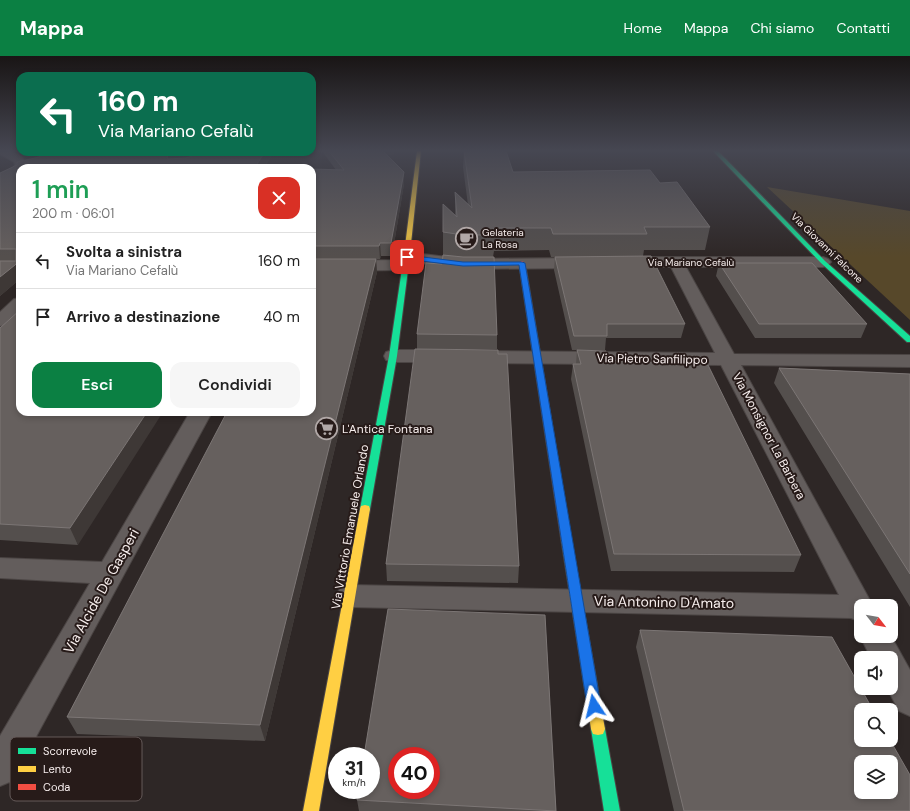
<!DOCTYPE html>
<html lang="it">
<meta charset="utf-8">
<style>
:root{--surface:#fff;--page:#f6f6f6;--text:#222;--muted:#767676;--line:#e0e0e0;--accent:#0b8043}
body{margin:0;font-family:"DM Sans",sans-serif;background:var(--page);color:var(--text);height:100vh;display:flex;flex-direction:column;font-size:15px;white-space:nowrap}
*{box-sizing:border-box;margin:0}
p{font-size:13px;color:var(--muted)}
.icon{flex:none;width:22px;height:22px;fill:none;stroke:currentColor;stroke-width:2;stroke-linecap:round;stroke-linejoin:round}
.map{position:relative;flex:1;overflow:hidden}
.sheet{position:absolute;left:16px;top:108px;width:300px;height:252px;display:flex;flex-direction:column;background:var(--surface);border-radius:12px;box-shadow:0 2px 6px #0003}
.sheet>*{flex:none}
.top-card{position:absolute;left:16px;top:16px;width:300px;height:84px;border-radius:12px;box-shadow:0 2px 6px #0003;background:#0b6e4f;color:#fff;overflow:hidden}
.needle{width:26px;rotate:121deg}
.buttons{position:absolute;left:854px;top:543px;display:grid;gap:8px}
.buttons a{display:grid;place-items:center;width:44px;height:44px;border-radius:8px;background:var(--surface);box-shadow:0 2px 6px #0003;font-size:20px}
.speed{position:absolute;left:328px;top:691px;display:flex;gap:8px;font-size:20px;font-weight:700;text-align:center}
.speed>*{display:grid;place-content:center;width:52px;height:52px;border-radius:50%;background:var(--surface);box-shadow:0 2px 6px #0003;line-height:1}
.speed small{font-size:10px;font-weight:400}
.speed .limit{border:6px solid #d22;background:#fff;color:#111}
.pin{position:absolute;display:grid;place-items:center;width:34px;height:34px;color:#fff;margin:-17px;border-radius:8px;box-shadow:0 2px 6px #0006}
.me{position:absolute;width:44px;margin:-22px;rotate:350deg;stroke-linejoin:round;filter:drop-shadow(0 0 3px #0008)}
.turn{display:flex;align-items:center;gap:14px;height:84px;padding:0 16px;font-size:18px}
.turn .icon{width:52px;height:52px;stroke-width:2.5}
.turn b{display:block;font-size:28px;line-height:34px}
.round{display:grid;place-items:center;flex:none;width:42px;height:42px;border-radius:12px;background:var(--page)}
.headline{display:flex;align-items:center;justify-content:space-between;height:68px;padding:0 16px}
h1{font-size:24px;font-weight:600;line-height:30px;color:#1e9e55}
.button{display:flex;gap:8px;margin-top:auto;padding:8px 16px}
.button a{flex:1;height:46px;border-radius:12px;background:var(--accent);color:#fff;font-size:16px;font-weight:600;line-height:46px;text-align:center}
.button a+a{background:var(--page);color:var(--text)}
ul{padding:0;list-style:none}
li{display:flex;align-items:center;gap:12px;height:56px;padding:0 16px;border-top:1px solid var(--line)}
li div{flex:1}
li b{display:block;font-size:15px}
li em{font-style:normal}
header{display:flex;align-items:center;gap:24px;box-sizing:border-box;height:56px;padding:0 20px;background:var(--accent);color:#fff}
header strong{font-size:19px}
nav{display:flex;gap:22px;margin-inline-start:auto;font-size:14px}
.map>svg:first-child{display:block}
</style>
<header>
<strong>Mappa</strong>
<nav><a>Home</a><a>Mappa</a><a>Chi siamo</a><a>Contatti</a></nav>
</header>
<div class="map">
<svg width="910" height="755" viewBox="0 0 910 755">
<rect width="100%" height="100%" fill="#2e2726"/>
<path fill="#57482a" d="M 767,131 L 910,155 L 910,264 Z"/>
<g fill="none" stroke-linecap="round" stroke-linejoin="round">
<defs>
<path id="street" d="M 0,95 C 12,95 22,97 27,109 L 25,112 L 20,112 L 20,118 L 13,117 L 11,115 L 15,109 L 14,106 L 0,98 Z
M 407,196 L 463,203 L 583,202 L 588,204 L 591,207 L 588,210 L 583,212 L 463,213 L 412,206 L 414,209 L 411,212 L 406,214 L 312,215 L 312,205 L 403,204 L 399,201 L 402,198 Z
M 624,201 L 823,201 L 828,203 L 831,206 L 828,209 L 823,211 L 686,211 L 734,298 L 910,299 L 910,311 L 741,309 L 873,550 L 861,550 L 861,566 L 851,562 L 350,551 L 340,548 L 336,540 L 340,532 L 350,529 L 839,539 L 721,309 L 477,307 L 470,305 L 468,301 L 470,297 L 477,295 L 715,297 L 671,211 L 624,211 L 619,209 L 616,206 L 619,203 Z
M 20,242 L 20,256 L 6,269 L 0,270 L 0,256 L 14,243 Z
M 393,294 L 443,294 L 450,296 L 452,300 L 450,304 L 443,306 L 393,306 L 386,304 L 384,300 L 386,296 Z
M 190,356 L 212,356 L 12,725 L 0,730 L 0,680 L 90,527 L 0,522 L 0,502 L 102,506 Z
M 861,578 L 861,580 L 891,580 L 910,614 L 910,660 L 899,655 L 887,632 L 891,632 L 891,602 L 871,602 L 860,580 Z"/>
<path id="fast" d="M 713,95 L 718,95 L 825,205 L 910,280 L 910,286 L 907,286 L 821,207 Z
M 406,204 L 409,206 L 397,300 L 370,453 L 369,456 L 361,456 L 360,453 L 389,300 L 403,206 Z
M 598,667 L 603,668 L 605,673 L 620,755 L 604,755 L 591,673 L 593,668 Z"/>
<path id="slow" d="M 417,95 L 421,95 L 409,206 L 406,208 L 403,206 Z
M 365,449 L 369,450 L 370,453 L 319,755 L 303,755 L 360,453 L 361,450 Z
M 566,478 L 570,479 L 571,482 L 605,673 L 603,678 L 598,679 L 593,678 L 591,673 L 561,482 L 562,479 Z"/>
<path id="jam" d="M 522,205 L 525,207 L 571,482 L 570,485 L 566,486 L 562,485 L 561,482 L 519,207 Z"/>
</defs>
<use href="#street" stroke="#4b4544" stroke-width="2"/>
<use href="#fast" stroke="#4b4544" stroke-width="2"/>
<use href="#slow" stroke="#4b4544" stroke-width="2"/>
<use href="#jam" stroke="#4b4544" stroke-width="2"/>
<use href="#street" fill="#635d5c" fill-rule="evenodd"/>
<use href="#fast" fill="#16e098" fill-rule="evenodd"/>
<use href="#slow" fill="#ffcf43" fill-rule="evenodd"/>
<use href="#jam" fill="#f24e42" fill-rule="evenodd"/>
</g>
<path fill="#544f4d" d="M 322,95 L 394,95 L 394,98 L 386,99 L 404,116 L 404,128 L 392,200 L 381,200 L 380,203 L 376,203 L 377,216 L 265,685 L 77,678 L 67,661 L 315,203 L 315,201 L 312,201 L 312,113 L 336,114 Z
M 464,95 L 506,95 L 513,116 L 660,127 L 710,171 L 705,194 L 644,194 L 643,200 L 685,268 L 681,282 L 606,282 L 605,294 L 572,294 L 554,214 L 555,201 L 551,201 L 549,194 L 494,195 L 493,201 L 497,279 L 497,293 L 417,293 L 417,278 L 442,208 L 443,199 L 443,176 L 455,159 L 455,136 L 468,149 L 463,111 Z
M 55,96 L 274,96 L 264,112 L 20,112 L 20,223 L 0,240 L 0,117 L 35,102 Z
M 719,207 L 867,268 L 861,282 L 755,282 L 716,220 Z
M 0,272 L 78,489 L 0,484 Z
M 577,294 L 606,304 L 801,499 L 794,516 L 611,515 L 571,323 L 573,308 L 576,308 Z
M 498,298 L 519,510 L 518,527 L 387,525 L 386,508 Z
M 779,312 L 910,318 L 910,551 L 774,327 Z
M 545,559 L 556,755 L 359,755 L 357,744 Z
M 640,574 L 910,755 L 674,755 L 636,591 Z"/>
<path fill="#3e3836" d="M 377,95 L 394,95 L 394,98 L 378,100 Z
M 175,96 L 208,96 L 172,109 L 167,101 L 170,98 Z
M 265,96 L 274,96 L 263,112 L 255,111 Z
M 404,116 L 404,128 L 392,200 L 391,187 Z
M 380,187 L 381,200 L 380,203 L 379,190 Z
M 376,203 L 377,216 L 265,685 L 260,669 Z
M 20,205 L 20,223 L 0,240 L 0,221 Z
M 147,356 L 163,356 L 78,489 L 70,472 Z"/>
<path fill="#66605e" stroke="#7c7675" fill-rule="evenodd" d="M 329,95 L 383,95 L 404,116 L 391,187 L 380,187 L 379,190 L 313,190 L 315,188 L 312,188 L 312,113 L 344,114 Z
M 464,95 L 506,95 L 513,116 L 650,114 L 660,127 L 677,126 L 710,171 L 644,171 L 647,178 L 553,178 L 551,172 L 494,172 L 494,179 L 463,179 L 443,176 L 443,148 L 457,161 L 455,136 L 472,152 Z
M 55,96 L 175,96 L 170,98 L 167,101 L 168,103 L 186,102 L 204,96 L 265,96 L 255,111 L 281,112 L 20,112 L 20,205 L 0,221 L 0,205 L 16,205 L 16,193 L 0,193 L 0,117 L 17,109 L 17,106 L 35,102 Z
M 443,199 L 463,201 L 494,201 L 497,279 L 417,278 L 426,207 L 442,208 Z
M 651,200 L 685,268 L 607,268 L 607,280 L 574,280 L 555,201 Z
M 312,203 L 376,203 L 260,669 L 67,661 L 227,356 L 312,356 Z
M 719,207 L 812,207 L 867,268 L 759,268 Z
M 20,254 L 20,356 L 147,356 L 70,472 L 0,468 L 0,272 Z
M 415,293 L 498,294 L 498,298 L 507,298 L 519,510 L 386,508 Z
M 577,294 L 606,295 L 606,304 L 708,309 L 801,499 L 614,498 L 573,308 L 581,308 Z
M 779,312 L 910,318 L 910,518 Z
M 388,553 L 545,559 L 556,755 L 357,744 L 359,734 L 371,734 L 371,700 L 364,700 ZM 397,700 L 431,700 L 431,734 L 397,734 Z
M 640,574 L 832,581 L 873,654 L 861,654 L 861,684 L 890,684 L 910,719 L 910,755 L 684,755 ZM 861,706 L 891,706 L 891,736 L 861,736 Z"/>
<linearGradient id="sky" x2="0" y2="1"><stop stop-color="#191515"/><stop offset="0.47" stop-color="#464752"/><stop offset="1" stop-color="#464752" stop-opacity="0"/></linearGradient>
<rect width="910" height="201" fill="url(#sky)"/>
<path fill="#1a73e8" stroke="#114b97" d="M 407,199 L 463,206 L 522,206 L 525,207 L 601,650 L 599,654 L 594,656 L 589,654 L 587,650 L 519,209 L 463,210 L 405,203 L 405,200 Z"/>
<defs>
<symbol id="cafe-ring" viewBox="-11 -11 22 22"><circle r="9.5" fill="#271b19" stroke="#b1a8a7" stroke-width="1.5"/><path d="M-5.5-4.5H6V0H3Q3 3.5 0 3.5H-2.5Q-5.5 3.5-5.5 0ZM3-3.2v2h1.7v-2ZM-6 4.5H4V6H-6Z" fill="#b1a8a7"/></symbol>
<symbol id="supermarket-ring" viewBox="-11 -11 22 22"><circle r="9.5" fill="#271b19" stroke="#b1a8a7" stroke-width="1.5"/><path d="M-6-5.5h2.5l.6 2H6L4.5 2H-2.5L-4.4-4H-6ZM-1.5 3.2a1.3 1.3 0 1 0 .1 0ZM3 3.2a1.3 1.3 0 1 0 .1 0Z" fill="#b1a8a7"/></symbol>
</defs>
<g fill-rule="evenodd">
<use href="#cafe-ring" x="454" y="170" width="25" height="25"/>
<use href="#supermarket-ring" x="314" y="360" width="25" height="25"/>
</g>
<g text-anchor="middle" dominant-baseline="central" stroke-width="4" stroke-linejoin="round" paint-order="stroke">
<g font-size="10" fill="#f7eeed" stroke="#271b19" text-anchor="start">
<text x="482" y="176">Gelateria<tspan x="482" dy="12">La Rosa</tspan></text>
</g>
<g font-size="10" fill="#f7eeed" stroke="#271b19">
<text transform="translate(827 192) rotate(44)">Via Giovanni Falcone</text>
<text x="691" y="206">Via Mariano Cefalù</text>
</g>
<g font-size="12" fill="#f7eeed" stroke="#271b19">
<text transform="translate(652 303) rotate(1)">Via Pietro Sanfilippo</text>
<text transform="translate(769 380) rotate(62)">Via Monsignor La Barbera</text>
<text transform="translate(350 471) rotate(-80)">Via Vittorio Emanuele Orlando</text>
</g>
<g font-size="12" fill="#f7eeed" stroke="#271b19" text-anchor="start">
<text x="342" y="373">L'Antica Fontana</text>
</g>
<g font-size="14" fill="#f7eeed" stroke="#271b19">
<text transform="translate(101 535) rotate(-61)">Via Alcide De Gasperi</text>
<text transform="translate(664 546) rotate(1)">Via Antonino D'Amato</text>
</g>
</g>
<rect x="10" y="681" width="132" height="64" rx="6" fill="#271b19" stroke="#655a59" stroke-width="1"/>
<rect x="18" y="692" width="18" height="6" fill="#16e098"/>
<rect x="18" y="710" width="18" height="6" fill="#ffcf43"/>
<rect x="18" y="728" width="18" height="6" fill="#f24e42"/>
<g font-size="11" fill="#f7eeed">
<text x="43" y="699">Scorrevole</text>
<text x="43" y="717">Lento</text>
<text x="43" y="735">Coda</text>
</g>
</svg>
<div class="buttons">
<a><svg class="needle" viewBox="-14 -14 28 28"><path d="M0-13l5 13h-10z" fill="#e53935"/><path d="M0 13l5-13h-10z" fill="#767676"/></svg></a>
<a><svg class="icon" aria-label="sound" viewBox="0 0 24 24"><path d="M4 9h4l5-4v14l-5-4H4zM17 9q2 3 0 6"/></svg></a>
<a><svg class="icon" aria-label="search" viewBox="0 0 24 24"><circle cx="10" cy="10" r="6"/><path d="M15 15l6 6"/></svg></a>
<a><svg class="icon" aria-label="layers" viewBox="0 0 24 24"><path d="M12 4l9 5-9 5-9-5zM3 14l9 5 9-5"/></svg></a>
</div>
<div class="speed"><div>31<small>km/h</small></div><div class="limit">40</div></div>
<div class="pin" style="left:407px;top:201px;background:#d93025"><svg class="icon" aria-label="arrive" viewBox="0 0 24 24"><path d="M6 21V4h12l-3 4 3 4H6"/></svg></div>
<svg class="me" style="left:594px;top:650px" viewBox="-20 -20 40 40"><path d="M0-17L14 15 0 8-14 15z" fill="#1a73e8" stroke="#fff" stroke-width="4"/></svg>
<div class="top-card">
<div class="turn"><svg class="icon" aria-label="left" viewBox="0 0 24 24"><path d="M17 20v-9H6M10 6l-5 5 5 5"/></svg><div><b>160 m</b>Via Mariano Cefalù</div></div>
</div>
<section class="sheet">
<div class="headline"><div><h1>1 min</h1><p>200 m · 06:01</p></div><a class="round" style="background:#d93025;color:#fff"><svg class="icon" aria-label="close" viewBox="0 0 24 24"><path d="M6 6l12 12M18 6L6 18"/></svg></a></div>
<ul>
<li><svg class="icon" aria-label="left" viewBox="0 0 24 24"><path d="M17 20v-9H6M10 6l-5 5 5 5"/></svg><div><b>Svolta a sinistra</b><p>Via Mariano Cefalù</p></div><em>160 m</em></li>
<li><svg class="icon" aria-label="arrive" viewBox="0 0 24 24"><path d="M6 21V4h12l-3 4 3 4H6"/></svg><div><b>Arrivo a destinazione</b></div><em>40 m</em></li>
</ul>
<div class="button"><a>Esci</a><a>Condividi</a></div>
</section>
</div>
